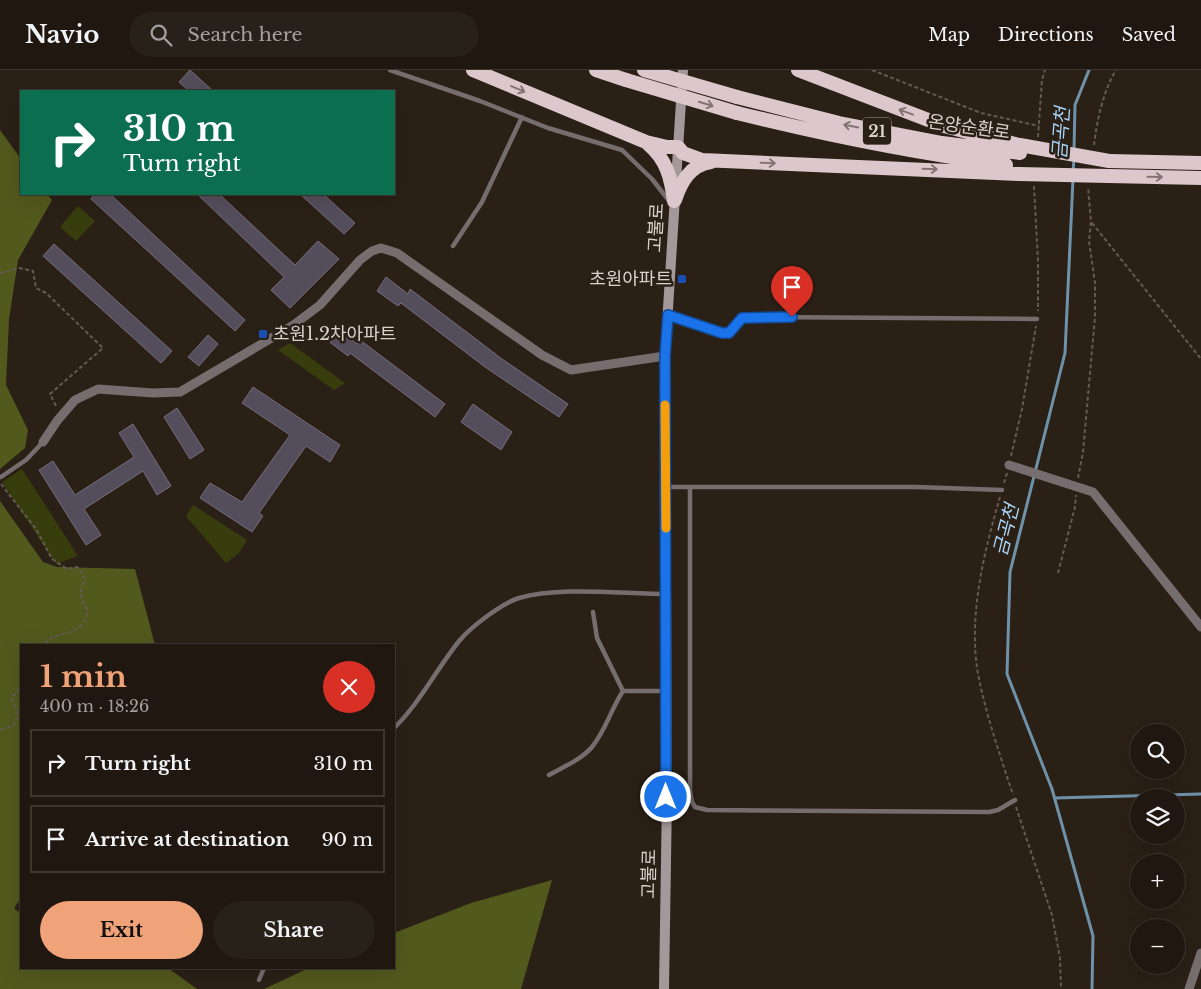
<!DOCTYPE html>
<meta charset="utf-8">
<style>
:root{--surface:#201810;--page:#282119;--text:#f1f3f6;--muted:#a2a09f;--line:#3d3730;--accent:#f0a279}
body{margin:0;font-family:"Libre Baskerville","Noto Sans KR",serif;background:var(--page);color:var(--text);height:100vh;display:flex;flex-direction:column;font-size:19px;white-space:nowrap}
*{box-sizing:border-box;margin:0}
p{font-size:16px;color:var(--muted)}
.icon{flex:none;width:28px;height:28px;fill:none;stroke:currentColor;stroke-width:2;stroke-linecap:round;stroke-linejoin:round}
.map{position:relative;flex:1;overflow:hidden}
.panel{position:absolute;left:20px;top:574px;width:375px;height:325px;display:flex;flex-direction:column;background:var(--surface);border-radius:0px;box-shadow:0 5px 20px #0002,0 0 0 1px var(--line)}
.panel>*{flex:none}
.top-card{position:absolute;left:20px;top:20px;width:375px;height:105px;border-radius:0px;box-shadow:0 5px 20px #0002,0 0 0 1px var(--line);background:#0b6e4f;color:#fff;overflow:hidden}
.tools{position:absolute;left:1130px;top:654px;display:grid;gap:10px}
.tools a{display:grid;place-items:center;width:55px;height:55px;border-radius:50%;background:var(--surface);box-shadow:0 5px 20px #0002,0 0 0 1px var(--line);font-size:25px}
.pin{position:absolute;display:grid;place-items:center;width:42px;height:42px;color:#fff;margin:-51px -21px;border-radius:50% 50% 50% 0;rotate:-45deg;box-shadow:0 0 5px #0007}
.pin .icon{rotate:45deg}
.me{position:absolute;width:55px;margin:-28px;rotate:0deg;stroke-linejoin:round;filter:drop-shadow(0 0 4px #0008)}
.turn{display:flex;align-items:center;gap:18px;height:105px;padding:0 20px;font-size:22px}
.turn .icon{width:65px;height:65px;stroke-width:2.5}
.turn b{display:block;font-size:35px;line-height:42px}
.round{display:grid;place-items:center;flex:none;width:52px;height:52px;border-radius:26px;background:var(--page)}
.overview{display:flex;align-items:center;justify-content:space-between;height:85px;padding:0 20px}
h1{font-size:30px;font-weight:700;line-height:38px;color:var(--accent)}
.cta{display:flex;gap:10px;margin-top:auto;padding:10px 20px}
.cta a{flex:1;height:58px;border-radius:30px;background:var(--accent);color:#111;font-size:20px;font-weight:700;line-height:58px;text-align:center}
.cta a+a{background:var(--page);color:var(--text)}
ul{padding:0;list-style:none}
li{display:flex;align-items:center;gap:15px;height:68px;margin:0 10px 8px;padding:0 10px;border:2px solid var(--line);border-radius:0px}
li div{flex:1}
li b{display:block;font-size:19px}
li em{font-style:normal}
header{display:flex;align-items:center;gap:30px;box-sizing:border-box;height:70px;padding:0 25px;background:var(--surface);border-bottom:1px solid var(--line)}
header strong{font-size:24px}
nav{display:flex;gap:28px;margin-inline-start:auto;font-size:18px}
.search{width:350px;height:45px;background:var(--page);display:flex;align-items:center;gap:12px;box-sizing:border-box;padding:0 18px;border-radius:28px;color:var(--muted);font-size:19px}
.map>svg:first-child{display:block}
</style>
<header>
<strong>Navio</strong>
<div class="search"><svg class="icon" aria-label="search" viewBox="0 0 24 24"><circle cx="10" cy="10" r="6"/><path d="M15 15l6 6"/></svg>Search here</div>
<nav><a>Map</a><a>Directions</a><a>Saved</a></nav>
</header>
<div class="map">
<svg width="1201" height="919" viewBox="0 0 1201 919">
<rect width="100%" height="100%" fill="#2b2016"/>
<path fill="#383d0d" d="M 78,136 L 95,151 L 76,171 L 60,157 Z
M 290,273 L 345,313 L 334,320 L 278,280 Z
M 22,399 L 78,486 L 56,494 L 2,412 Z
M 193,435 L 247,470 L 239,483 L 226,493 L 186,446 Z"/>
<path fill="#52591d" d="M 0,60 L 21,89 L 21,124 L 47,124 L 52,130 L 18,190 L 9,249 L 6,315 L 28,360 L 25,378 L 0,399 Z
M 0,431 L 43,492 L 57,497 L 135,499 L 155,575 L 21,575 L 21,828 L 14,838 L 21,844 L 21,898 L 168,898 L 197,919 L 0,919 Z
M 552,810 L 521,919 L 264,919 L 309,898 L 394,898 L 394,863 L 471,833 Z"/>
<g fill="none" stroke-linecap="round" stroke-linejoin="round">
<path stroke="#6f92ab" stroke-width="3" d="M 1074,80 L 1075,35 L 1089,0
M 1073,102 L 1074,89
M 1073,109 L 1065,283 L 1010,502 L 1007,604 L 1052,719 L 1093,866 L 1092,919
M 1055,728 L 1201,724"/>
</g>
<path fill="#544e5c" stroke="#746d7c" d="M 190,0 L 213,21 L 189,21 L 179,12 Z
M 95,124 L 110,124 L 245,250 L 235,261 L 91,129 Z
M 197,124 L 219,124 L 295,195 L 318,171 L 339,189 L 290,238 L 271,220 L 284,207 Z
M 300,124 L 323,124 L 355,153 L 344,164 Z
M 54,174 L 172,281 L 161,293 L 43,186 Z
M 386,207 L 408,224 L 410,219 L 502,289 L 568,334 L 559,347 L 485,297 L 401,233 L 398,236 L 377,221 Z
M 336,258 L 357,274 L 360,270 L 445,334 L 435,347 L 350,283 L 348,286 L 327,270 Z
M 208,265 L 218,274 L 199,296 L 188,287 Z
M 253,317 L 340,375 L 330,392 L 306,376 L 259,443 L 263,446 L 252,462 L 200,428 L 210,413 L 242,432 L 290,365 L 242,333 Z
M 473,334 L 512,362 L 501,380 L 461,352 Z
M 177,338 L 204,380 L 190,389 L 164,347 Z
M 133,354 L 171,416 L 157,425 L 143,401 L 84,439 L 101,465 L 86,475 L 39,400 L 53,391 L 75,425 L 134,387 L 119,363 Z"/>
<g fill="none" stroke-linecap="round" stroke-linejoin="round">
<path stroke="#645a51" stroke-width="2" stroke-dasharray="4 2.5" stroke-linecap="butt" d="M 872,0 L 981,43 L 1039,56
M 1038,67 L 1042,10 L 1045,0
M 1094,75 C 1097,50 1103,22 1116,0
M 1034,116 L 1038,192 L 1038,241
M 1092,153 L 1201,289
M 0,203 L 19,198 L 33,201 L 36,218 L 46,223 L 103,278 L 50,324 L 57,338
M 1011,386 L 1022,339 L 1036,256
M 1078,408 L 1083,382 L 1095,247 L 1095,213 L 1089,171 L 1091,152 L 1088,117
M 1004,413 L 1007,403
M 1,414 L 36,459 L 52,489 L 67,499 L 77,497 L 84,505 C 84,512 81,519 81,525 C 81,530 86,535 87,540 C 89,559 65,564 52,567 L 43,575
M 1000,427 C 984,482 968,546 978,604 C 986,645 1000,685 1013,725
M 1058,503 L 1075,437 L 1076,425
M 0,660 L 13,656 C 20,646 16,638 11,628 L 21,617
M 1016,737 L 1052,845 L 1060,888 L 1061,919"/>
<path stroke="#766d6f" stroke-width="4.5" d="M 390,0 L 480,31 L 548,58 L 622,80 L 652,109 L 670,132
M 453,176 L 482,132 L 522,47
M 669,246 L 722,263 L 732,261 L 743,248 L 756,247 L 1037,249
M 1,407 L 26,390 L 43,372
M 666,417 L 916,417 L 1002,420
M 690,417 L 690,720 L 692,732 L 695,737 L 707,740 L 989,742 L 998,740 L 1015,730
M 623,621 L 665,621
M 394,658 C 420,633 437,598 460,570 C 471,557 502,533 519,528 C 560,516 622,524 667,524
M 549,705 C 563,697 582,689 592,677 C 606,660 611,639 623,621 L 597,568 L 593,542
M 259,910 L 264,898"/>
<path stroke="#766d6f" stroke-width="9" d="M 43,372 L 57,351 L 75,330 L 98,319 L 153,323 L 180,322 L 292,256 L 320,235 L 360,190 L 372,181 L 381,178 L 397,183 L 542,285 L 571,300 L 665,286
M 1009,395 L 1093,422 L 1201,557
M 1189,919 L 1201,883"/>
<path stroke="#a5989b" stroke-width="10" d="M 664,919 L 667,727 L 665,286 L 683,0"/>
<path stroke="#dcc8cc" stroke-width="14" d="M 473,0 L 646,72 L 667,77 L 678,77 L 683,83 L 702,90 L 1019,104
M 596,0 L 626,10
M 798,0 L 944,56 L 1019,75
M 737,27 L 839,53 L 942,73 L 1020,83
M 737,43 C 826,65 915,83 1006,95
M 648,74 C 667,90 671,108 674,131
M 1109,91 L 1201,93
M 1109,106 L 1201,108
M 675,130 C 681,112 690,95 711,92"/>
<path stroke="#dcc8cc" stroke-width="14" d="M 644,0 L 737,27
M 626,10 L 737,43
M 1020,75 L 1109,91
M 1019,104 L 1109,106"/>
</g>
<defs><path id="oneway-shaft" d="M-6 0H5M1.5-3L5.5 0L1.5 3" fill="none" stroke-width="1.6" stroke-linecap="round" stroke-linejoin="round" transform="scale(1.25)"/></defs>
<g stroke="#847471">
<use href="#oneway-shaft" transform="translate(518 19) rotate(23)"/>
<use href="#oneway-shaft" transform="translate(706 34) rotate(17)"/>
<use href="#oneway-shaft" transform="translate(906 42) rotate(-160)"/>
<use href="#oneway-shaft" transform="translate(851 56) rotate(-169)"/>
<use href="#oneway-shaft" transform="translate(768 93) rotate(2)"/>
<use href="#oneway-shaft" transform="translate(930 99) rotate(2)"/>
<use href="#oneway-shaft" transform="translate(1155 107) rotate(1)"/>
</g>
<g fill="none" stroke-linecap="round" stroke-linejoin="round">
<defs>
<path id="route" d="M 666,727 L 665,286 L 668,245 L 722,263 L 729,263 L 742,248 L 792,247"/>
</defs>
<use href="#route" stroke="#114b97" stroke-width="12"/>
<use href="#route" stroke="#1a73e8" stroke-width="9"/>
<path stroke="#f59e0b" stroke-width="9" d="M 665,335 L 666,458"/>
</g>
<g fill="#1a4fb4" stroke="#2b2016" stroke-width="2">
<rect x="677" y="204" width="10" height="10" rx="2.5"/>
<rect x="258" y="259" width="10" height="10" rx="2.5"/>
</g>
<g text-anchor="middle" dominant-baseline="central" stroke-width="5" stroke-linejoin="round" paint-order="stroke">
<rect fill="#2b2016" stroke="#a59d95" stroke-width="1" x="863" y="47.5" width="28" height="27" rx="4"/>
<g font-size="16" font-weight="bold" fill="#d9d2cb">
<text x="877" y="61">21</text>
</g>
<g font-size="18" fill="#d9d2cb" stroke="#2b2016">
<text transform="translate(969 57) rotate(8)">온양순환로</text>
<text transform="translate(656 158) rotate(-87)">고불로</text>
<text transform="translate(649 804) rotate(-89)">고불로</text>
</g>
<g font-size="18" fill="#d9d2cb" stroke="#2b2016" text-anchor="end">
<text x="672" y="209">초원아파트</text>
<text x="273" y="264" text-anchor="start">초원1.2차아파트</text>
</g>
<g font-size="19" font-style="italic" fill="#a7d4f7" stroke="#2b2016">
<text transform="translate(1061 63) rotate(-86)">금곡천</text>
<text transform="translate(1006 460) rotate(-76)">금곡천</text>
</g>
</g>
</svg>
<div class="tools">
<a><svg class="icon" aria-label="search" viewBox="0 0 24 24"><circle cx="10" cy="10" r="6"/><path d="M15 15l6 6"/></svg></a>
<a><svg class="icon" aria-label="layers" viewBox="0 0 24 24"><path d="M12 4l9 5-9 5-9-5zM3 14l9 5 9-5"/></svg></a>
<a>+</a>
<a>−</a>
</div>
<div class="pin" style="left:792px;top:247px;background:#d93025"><svg class="icon" aria-label="arrive" viewBox="0 0 24 24"><path d="M6 21V4h12l-3 4 3 4H6"/></svg></div>
<svg class="me" style="left:666px;top:727px" viewBox="-20 -20 40 40"><circle r="17" fill="#1a73e8" stroke="#fff" stroke-width="3"/><path d="M0-11L8 9 0 5-8 9z" fill="#fff"/></svg>
<div class="top-card">
<div class="turn"><svg class="icon" aria-label="right" viewBox="0 0 24 24"><path d="M7 20v-9h11M14 6l5 5-5 5"/></svg><div><b>310 m</b>Turn right</div></div>
</div>
<section class="panel">
<div class="overview"><div><h1>1 min</h1><p>400 m · 18:26</p></div><a class="round" style="background:#d93025;color:#fff"><svg class="icon" aria-label="close" viewBox="0 0 24 24"><path d="M6 6l12 12M18 6L6 18"/></svg></a></div>
<ul>
<li><svg class="icon" aria-label="right" viewBox="0 0 24 24"><path d="M7 20v-9h11M14 6l5 5-5 5"/></svg><div><b>Turn right</b></div><em>310 m</em></li>
<li><svg class="icon" aria-label="arrive" viewBox="0 0 24 24"><path d="M6 21V4h12l-3 4 3 4H6"/></svg><div><b>Arrive at destination</b></div><em>90 m</em></li>
</ul>
<div class="cta"><a>Exit</a><a>Share</a></div>
</section>
</div>
